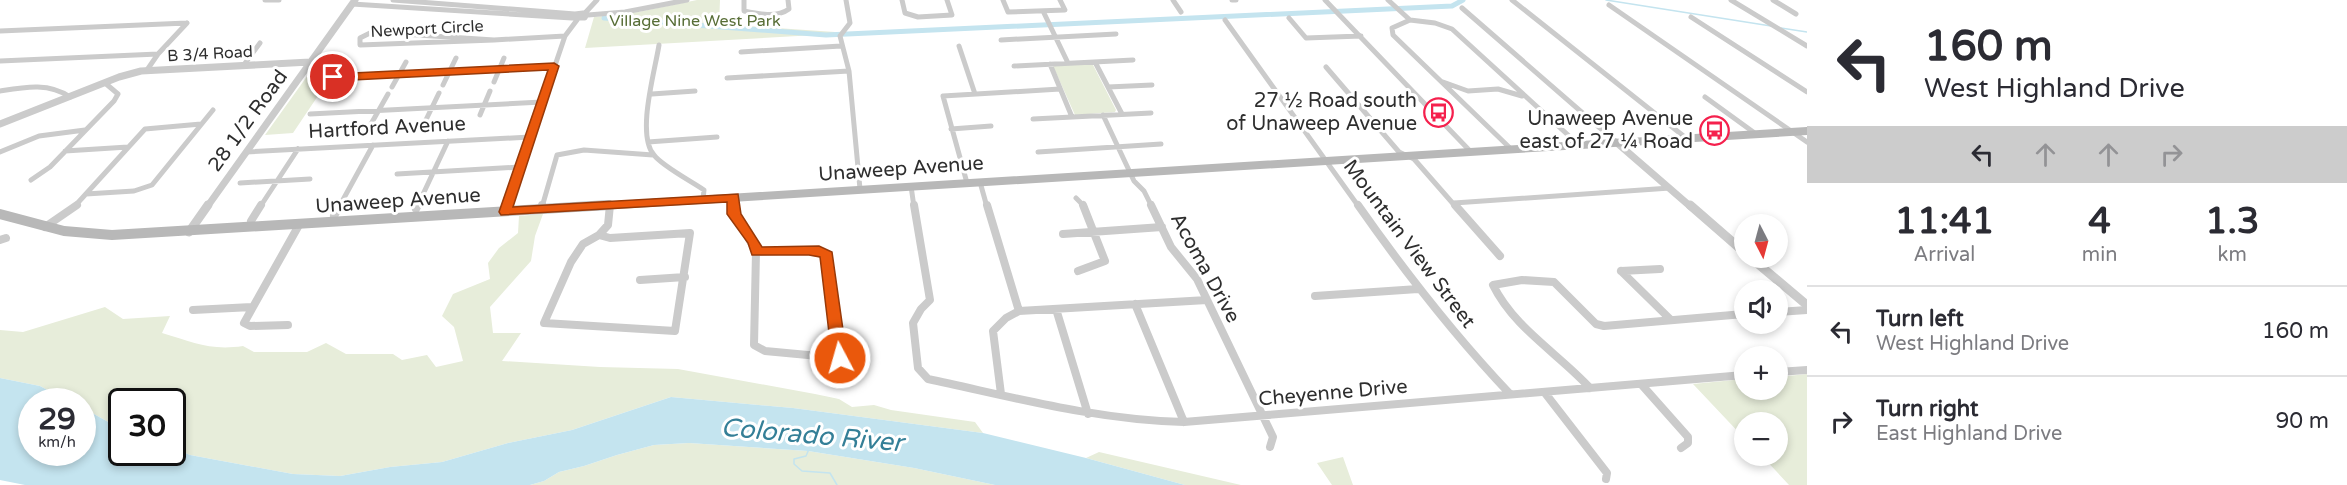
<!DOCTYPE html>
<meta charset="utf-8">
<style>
:root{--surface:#fff;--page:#f7f7f7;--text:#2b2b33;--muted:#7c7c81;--line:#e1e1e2}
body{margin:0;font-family:"Varela Round",sans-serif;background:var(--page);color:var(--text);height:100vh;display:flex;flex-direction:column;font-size:22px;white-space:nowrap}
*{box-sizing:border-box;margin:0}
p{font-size:20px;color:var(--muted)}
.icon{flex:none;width:33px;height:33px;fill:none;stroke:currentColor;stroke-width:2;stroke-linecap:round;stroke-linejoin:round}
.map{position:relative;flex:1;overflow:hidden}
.sheet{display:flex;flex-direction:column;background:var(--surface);width:540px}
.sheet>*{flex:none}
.banner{background:#fff;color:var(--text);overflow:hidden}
.needle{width:39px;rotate:174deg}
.controls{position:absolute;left:1734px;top:214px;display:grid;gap:12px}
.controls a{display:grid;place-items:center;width:54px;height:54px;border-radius:50%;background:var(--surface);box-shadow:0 3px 9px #0003;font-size:30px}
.speed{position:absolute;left:18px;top:388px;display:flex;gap:12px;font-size:30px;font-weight:700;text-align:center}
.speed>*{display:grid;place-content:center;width:78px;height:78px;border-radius:50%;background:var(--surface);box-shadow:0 3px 9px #0003;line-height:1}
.speed small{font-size:15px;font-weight:400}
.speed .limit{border:3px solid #111;border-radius:9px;background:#fff;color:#111}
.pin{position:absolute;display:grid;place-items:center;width:51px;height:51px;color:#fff;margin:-26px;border:3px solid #fff;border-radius:50%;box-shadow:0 2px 6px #0007}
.me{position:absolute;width:66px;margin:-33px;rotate:354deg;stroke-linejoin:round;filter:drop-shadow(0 0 4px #0008)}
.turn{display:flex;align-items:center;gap:21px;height:126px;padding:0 18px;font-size:27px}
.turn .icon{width:78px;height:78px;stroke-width:2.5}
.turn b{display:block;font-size:42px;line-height:51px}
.lanes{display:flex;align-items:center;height:57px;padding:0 18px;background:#0003;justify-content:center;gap:30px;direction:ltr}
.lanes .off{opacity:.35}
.eta{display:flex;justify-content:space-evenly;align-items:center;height:102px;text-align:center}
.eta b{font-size:36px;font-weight:800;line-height:42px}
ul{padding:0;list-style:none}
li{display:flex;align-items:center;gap:18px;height:90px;padding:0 18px;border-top:2px solid var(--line)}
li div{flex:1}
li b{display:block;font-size:22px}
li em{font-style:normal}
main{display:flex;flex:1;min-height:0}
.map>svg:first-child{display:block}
</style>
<main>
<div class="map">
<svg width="1807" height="485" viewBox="0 0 1807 485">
<rect width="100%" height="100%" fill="#fff"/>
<path fill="#e7edda" d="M 697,0 L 720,0 L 719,24 L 835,32 L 834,34 L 585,48 L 594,17 L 638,12 Z
M 342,60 L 293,133 L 265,135 L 318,61 Z
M 1092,63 L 1116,110 L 1115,112 L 1075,115 L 1053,66 Z
M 543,214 L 535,236 L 531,261 L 490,307 L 493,333 L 521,333 L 502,361 L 600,367 L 678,369 L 815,394 L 839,399 L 852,407 L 874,405 L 891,410 L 975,422 L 983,433 L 793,408 L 671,397 L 572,430 L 508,443 L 442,462 L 390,467 L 340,476 L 293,474 L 190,455 L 173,448 L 172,402 L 122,402 L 121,429 L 83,408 L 82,402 L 69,402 L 40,386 L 0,378 L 0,330 L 23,332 L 105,307 L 123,319 L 170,316 L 162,333 C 193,342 210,351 243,346 L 254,352 L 307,352 L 326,343 L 346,354 L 393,354 L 402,360 L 427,355 L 436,367 L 463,361 L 454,327 L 442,316 L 453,294 L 490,279 L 488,263 L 499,248 L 518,233 L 519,216 Z
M 1807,374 L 1807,485 L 1789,485 L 1762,456 L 1778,456 L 1778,423 L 1744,423 L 1744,438 L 1693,384 L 1744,379 L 1744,390 L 1778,390 L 1778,377 Z
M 689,443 L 808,451 L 914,468 L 995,485 L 530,485 L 544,481 L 559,472 L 584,466 L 617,455 L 654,445 Z
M 1099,452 L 1241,485 L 1185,485 L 1086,458 Z
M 1343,457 L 1353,485 L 1332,485 L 1317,463 Z"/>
<path fill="#c4e4ef" d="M 0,378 L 40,386 L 69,402 L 32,402 L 32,453 L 82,453 L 83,408 L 121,429 L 122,453 L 172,453 L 173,448 L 190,455 L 293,474 L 340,476 L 390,467 L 442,462 L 508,443 L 572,430 L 671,397 L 793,408 L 983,433 L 1086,458 L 1185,485 L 995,485 L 914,468 L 808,451 L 689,443 L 654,445 L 617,455 L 584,466 L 559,472 L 544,481 L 530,485 L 25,485 L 0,480 Z"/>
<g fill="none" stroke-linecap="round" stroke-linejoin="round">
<path stroke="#c4e4ef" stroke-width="1.5" d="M 1606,0 L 1771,26
M 1781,28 L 1807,32
M 809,449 L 806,456 L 794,459 L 794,464 L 802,471 L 830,473 L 837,485"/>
<path stroke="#c4e4ef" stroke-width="5" d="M 604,18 L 826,35 L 1452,6 L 1463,0"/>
<path stroke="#cbcbcb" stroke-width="5" d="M 265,0 L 279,0
M 393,0 L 575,14
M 744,0 L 744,11 C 758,14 777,18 789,9 L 788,0
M 846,0 L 850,23 L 840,36 L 849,71 L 860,189
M 902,0 L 905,13 L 918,17 L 952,15 L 947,0
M 1003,0 L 1008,12 L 1065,10 L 1060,0
M 1173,0 L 1181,12
M 1232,0 L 1236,0
M 1325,0 L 1471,152
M 1388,0 L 1410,20 L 1435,23 L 1452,29 L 1579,145
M 1512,0 L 1686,138
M 1731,0 L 1807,46
M 1773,0 L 1796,14
M 352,4 L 572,18
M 1609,5 L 1807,142
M 1462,8 L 1616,142
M 1043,11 L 1068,63
M 583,13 L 587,14 L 585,18 L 572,18 L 575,14 Z
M 585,13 L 597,0
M 588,15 L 625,12 L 687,0
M 1691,17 L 1807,92
M 1289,18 L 1306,38 L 1361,36
M 1225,20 L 1359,207
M 1410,20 L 1392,28 L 1393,35 L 1511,149
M 0,31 L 187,23
M 372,32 L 494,40 L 360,45 L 360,38 Z
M 494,40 L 565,36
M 1001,40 L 1116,34
M 659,45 C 655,71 636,135 654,155 C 662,166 691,181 704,190 L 703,199
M 959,46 L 975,94
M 741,52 L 841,46
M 0,61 L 158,54
M 1095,62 L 1122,114
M 1050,64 L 1072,117
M 243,66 L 260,43
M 1014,66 L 1133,60
M 1326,67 L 1399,152 L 1414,159 L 1456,207
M 147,70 L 158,54 L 187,23
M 333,77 L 554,66
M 727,78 L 849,71
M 494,82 L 504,58
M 1443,82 L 1468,91 L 1498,89 L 1522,96
M 443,85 L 456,58
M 392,87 L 406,62
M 1108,87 L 1152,85
M 0,91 C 24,87 49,82 70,97
M 652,94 L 695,91
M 1705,97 L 1756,134
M 310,114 L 542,102
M 480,115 L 490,91
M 1103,115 L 1134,181 L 1144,191 L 1152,207
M 1033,119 L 1151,113
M 422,128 L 439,93
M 951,129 L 991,126
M 367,131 L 388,94
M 648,142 L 717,137
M 65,151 L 128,147
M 0,152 L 39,136 L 85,130
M 246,152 L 530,137
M 1038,152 L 1161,144
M 397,174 L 520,167
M 31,180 L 50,167 L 114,101 L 118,94 L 105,83
M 980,182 L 987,207
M 240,183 L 310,179
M 967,183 L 943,96 L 1060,89
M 911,186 L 914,207
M 86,194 L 134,191 L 152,185 L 213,110
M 734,197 L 734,207
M 1076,198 L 1085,207
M 1454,203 L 1670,188
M 74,207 L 145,129 L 201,124
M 260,207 L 298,149
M 339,207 L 373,145
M 417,207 L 448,141
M 507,207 L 565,36 L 577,20
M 542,207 L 557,155 L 584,150 L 653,155"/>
<path stroke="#cbcbcb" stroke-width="8" d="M 734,205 L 739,220 L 756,252
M 914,205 L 930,300 L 921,309 L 913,323 L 918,368 L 928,379 C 1013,397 1096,420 1184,422 L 1744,375
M 987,205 L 1019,311 L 1006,318 L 993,331 L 1001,394
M 1151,205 L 1171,247 L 1197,279 L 1273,437 L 1270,447
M 1358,205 C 1405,272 1454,335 1510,394
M 1455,205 L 1500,256
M 416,209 L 418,205
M 541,209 L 542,205
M 505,212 L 507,205
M 334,216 L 340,205
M 251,221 L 261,205
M 45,227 L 77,205
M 690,233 L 675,331 L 544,323 L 571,262 L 583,244 L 599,235 L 610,238 Z
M 1063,234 L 1162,227
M 599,235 L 608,225 L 610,205
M 0,240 L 6,238
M 804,250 L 827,255 L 840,358 L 765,351 L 754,345 L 756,252 Z
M 1078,271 L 1105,261 L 1083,205
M 1621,271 L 1671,320
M 1621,271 L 1660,269
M 640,280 L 685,277
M 1315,296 L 1418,289
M 1135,304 L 1184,422
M 1056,309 L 1088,414
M 193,310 L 252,307
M 1019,311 L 1207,300
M 1778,312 L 1807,310
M 288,325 L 250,326 L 244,323 L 299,225
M 1778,372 L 1807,370
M 1641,384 L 1688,437 L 1688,443 L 1681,448
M 1590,388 C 1559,354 1514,328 1493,285 L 1522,280 L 1554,282 L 1596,324 L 1604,326 L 1744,314
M 1545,393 L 1607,473 L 1606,479"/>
<path stroke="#cbcbcb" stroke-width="7" d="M 0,124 L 119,77 L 141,71 L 310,62
M 1616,142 L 1691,207
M 207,207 L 355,0"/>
<path stroke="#cbcbcb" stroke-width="9" d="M 1690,205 L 1744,252
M 189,232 L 208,205
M 1751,258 L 1807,305"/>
<path stroke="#b8b8b8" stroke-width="8" d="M 585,207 L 1807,131"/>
<path stroke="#b8b8b8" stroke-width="10" d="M 0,214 L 64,231 L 112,235 L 609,205"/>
</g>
<path fill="#ea580c" stroke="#983908" stroke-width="1.5" d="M 554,63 L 559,66 L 513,207 L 738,194 L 741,214 L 762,247 L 819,246 L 832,252 L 847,358 L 845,362 L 834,362 L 832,358 L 820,257 L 809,255 L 752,255 L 748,243 L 727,214 L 727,202 L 501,215 L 499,212 L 548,70 L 333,81 L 328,77 L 333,74 Z"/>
<defs>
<symbol id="bus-ring" viewBox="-11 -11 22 22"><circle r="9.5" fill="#fff" stroke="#f5204d" stroke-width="1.5"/><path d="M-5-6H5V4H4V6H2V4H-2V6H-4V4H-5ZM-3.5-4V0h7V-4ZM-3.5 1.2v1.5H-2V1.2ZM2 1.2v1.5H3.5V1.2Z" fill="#f5204d"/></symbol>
</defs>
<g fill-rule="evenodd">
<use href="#bus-ring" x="1422" y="96" width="33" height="33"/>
<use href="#bus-ring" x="1698" y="114" width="33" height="33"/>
</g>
<g text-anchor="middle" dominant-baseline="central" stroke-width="6" stroke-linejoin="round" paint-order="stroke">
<g font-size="16" fill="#586e37" stroke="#fff">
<text x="695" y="21">Village Nine West Park</text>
</g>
<g font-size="16" fill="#2e2e2e" stroke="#fff">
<text transform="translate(427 29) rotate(-3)">Newport Circle</text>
<text transform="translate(210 54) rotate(-3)">B 3/4 Road</text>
</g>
<g font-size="20" fill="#2e2e2e" stroke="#fff" text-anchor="end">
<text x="1417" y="101">27 ½ Road south<tspan x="1417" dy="23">of Unaweep Avenue</tspan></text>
<text x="1693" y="119">Unaweep Avenue<tspan x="1693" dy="23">east of 27 ¼ Road</tspan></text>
</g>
<g font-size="20" fill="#2e2e2e" stroke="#fff">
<text transform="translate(248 121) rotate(-54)">28 1/2 Road</text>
<text transform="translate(387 128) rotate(-3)">Hartford Avenue</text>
<text transform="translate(901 169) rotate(-4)">Unaweep Avenue</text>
<text transform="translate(398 201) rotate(-4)">Unaweep Avenue</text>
<text transform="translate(1409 244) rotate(53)">Mountain View Street</text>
<text transform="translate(1205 268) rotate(61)">Acoma Drive</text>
<text transform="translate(1333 393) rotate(-5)">Cheyenne Drive</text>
</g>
<g font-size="26" font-style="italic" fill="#347f97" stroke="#fff">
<text transform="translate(812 435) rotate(5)">Colorado River</text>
</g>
</g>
</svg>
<div class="controls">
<a><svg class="needle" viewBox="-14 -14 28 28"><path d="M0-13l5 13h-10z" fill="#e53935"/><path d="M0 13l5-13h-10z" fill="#7c7c81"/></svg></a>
<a><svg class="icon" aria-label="sound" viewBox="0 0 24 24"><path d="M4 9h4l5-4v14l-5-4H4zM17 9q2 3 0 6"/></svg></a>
<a>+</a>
<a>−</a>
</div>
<div class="speed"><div>29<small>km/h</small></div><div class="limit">30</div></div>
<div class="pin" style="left:333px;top:77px;background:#d93025"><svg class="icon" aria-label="arrive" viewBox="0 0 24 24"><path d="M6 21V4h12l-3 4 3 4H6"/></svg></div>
<svg class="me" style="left:840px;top:358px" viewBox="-20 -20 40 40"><circle r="17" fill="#ea580c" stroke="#fff" stroke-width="3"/><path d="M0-11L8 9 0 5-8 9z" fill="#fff"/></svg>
</div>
<section class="sheet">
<div class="banner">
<div class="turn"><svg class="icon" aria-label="left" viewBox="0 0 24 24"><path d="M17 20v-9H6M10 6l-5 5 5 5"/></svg><div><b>160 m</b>West Highland Drive</div></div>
<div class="lanes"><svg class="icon" aria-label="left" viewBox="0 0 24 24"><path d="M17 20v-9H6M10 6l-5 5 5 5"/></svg><svg class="icon off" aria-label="ahead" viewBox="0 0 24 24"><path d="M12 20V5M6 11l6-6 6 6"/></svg><svg class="icon off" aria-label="ahead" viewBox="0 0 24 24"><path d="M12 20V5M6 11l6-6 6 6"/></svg><svg class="icon off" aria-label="right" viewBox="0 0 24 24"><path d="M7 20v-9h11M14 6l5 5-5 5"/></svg></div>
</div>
<div class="eta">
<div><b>11:41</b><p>Arrival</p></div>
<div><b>4</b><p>min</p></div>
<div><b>1.3</b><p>km</p></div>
</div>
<ul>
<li><svg class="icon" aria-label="left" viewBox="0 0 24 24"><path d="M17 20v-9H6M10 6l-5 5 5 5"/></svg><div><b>Turn left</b><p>West Highland Drive</p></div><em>160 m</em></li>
<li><svg class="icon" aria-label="right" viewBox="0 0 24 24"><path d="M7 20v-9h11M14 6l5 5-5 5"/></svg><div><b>Turn right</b><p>East Highland Drive</p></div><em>90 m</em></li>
</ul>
</section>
</main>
